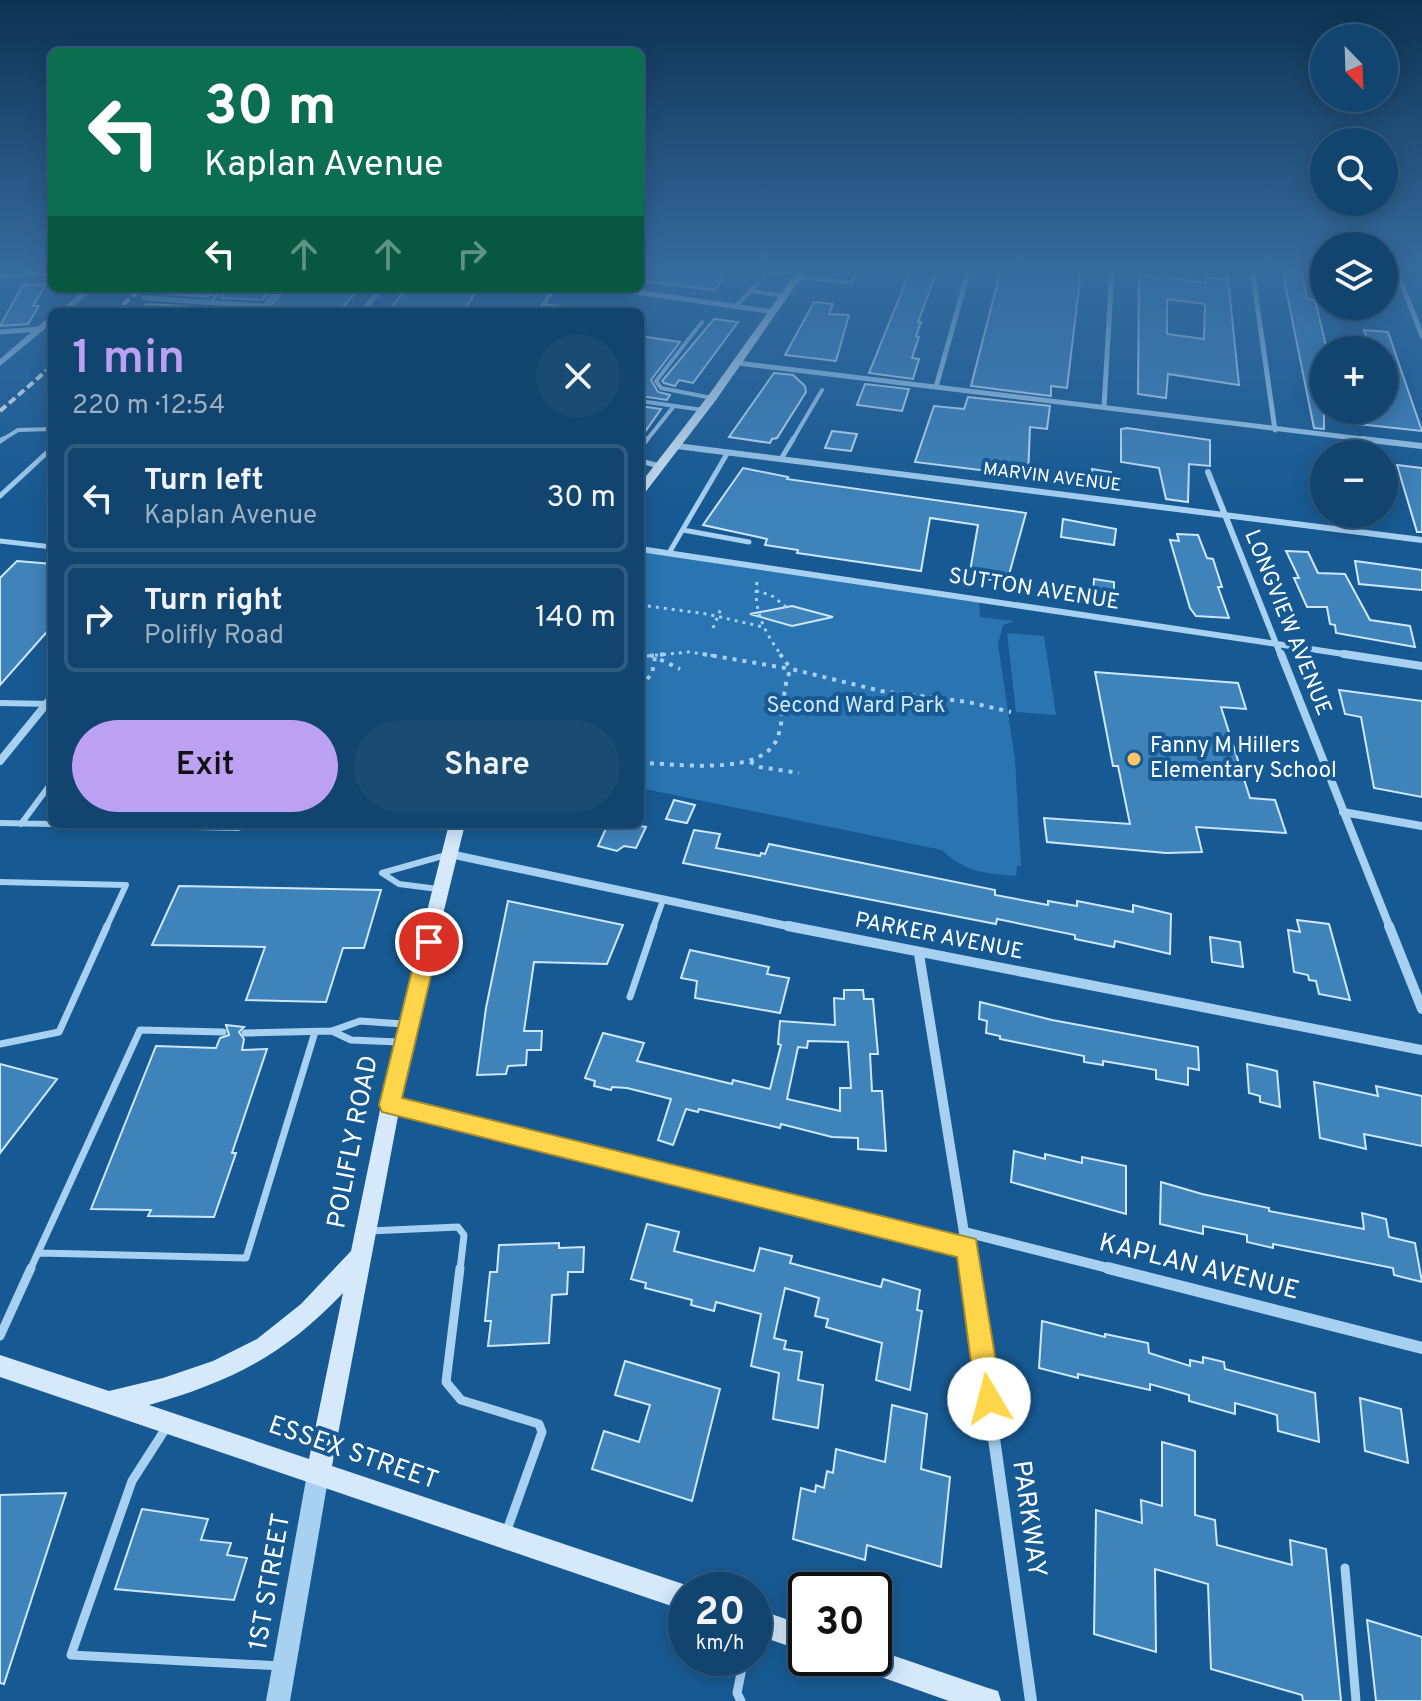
<!DOCTYPE html>
<meta charset="utf-8">
<style>
:root{--surface:#11446e;--page:#1a4b73;--text:#f1f3f6;--muted:#9cb0c2;--line:#305c81;--accent:#bca0f2}
body{margin:0;font-family:Overpass,sans-serif;background:var(--page);color:var(--text);height:100vh;display:flex;flex-direction:column;font-size:30px;white-space:nowrap}
*{box-sizing:border-box;margin:0}
p{font-size:26px;color:var(--muted)}
.icon{flex:none;width:44px;height:44px;fill:none;stroke:currentColor;stroke-width:2;stroke-linecap:round;stroke-linejoin:round}
.map{position:relative;flex:1;overflow:hidden}
.drawer{position:absolute;left:48px;top:308px;width:596px;height:520px;display:flex;flex-direction:column;background:var(--surface);border-radius:12px;box-shadow:0 4px 20px #0003,0 0 0 2px var(--line)}
.drawer>*{flex:none}
.guide{position:absolute;left:48px;top:48px;width:596px;height:244px;border-radius:12px;box-shadow:0 4px 20px #0003,0 0 0 2px var(--line);background:#0b6e4f;color:#fff;overflow:hidden}
.needle{width:52px;rotate:157deg}
.tools{position:absolute;left:1310px;top:24px;display:grid;gap:16px}
.tools a{display:grid;place-items:center;width:88px;height:88px;border-radius:50%;background:var(--surface);box-shadow:0 4px 20px #0003,0 0 0 2px var(--line);font-size:40px}
.speed{position:absolute;left:668px;top:1572px;display:flex;gap:16px;font-size:40px;font-weight:700;text-align:center}
.speed>*{display:grid;place-content:center;width:104px;height:104px;border-radius:50%;background:var(--surface);box-shadow:0 4px 20px #0003,0 0 0 2px var(--line);line-height:1}
.speed small{font-size:20px;font-weight:400}
.speed .limit{border:4px solid #111;border-radius:12px;background:#fff;color:#111}
.pin{position:absolute;display:grid;place-items:center;width:68px;height:68px;color:#fff;margin:-34px;border:4px solid #fff;border-radius:50%;box-shadow:0 2px 8px #0007}
.me{position:absolute;width:88px;margin:-44px;rotate:352deg;stroke-linejoin:round;filter:drop-shadow(0 0 6px #0008)}
.turn{display:flex;align-items:center;gap:28px;height:168px;padding:0 24px;font-size:36px}
.turn .icon{width:104px;height:104px;stroke-width:2.5}
.turn b{display:block;font-size:56px;line-height:68px}
.lanes{display:flex;align-items:center;height:76px;padding:0 24px;background:#0003;justify-content:center;gap:40px;direction:ltr}
.lanes .off{opacity:.35}
.round{display:grid;place-items:center;flex:none;width:84px;height:84px;border-radius:42px;background:var(--page)}
.summary{display:flex;align-items:center;justify-content:space-between;height:136px;padding:0 24px}
h1{font-size:48px;font-weight:600;line-height:60px;color:var(--accent)}
.action{display:flex;gap:16px;margin-top:auto;padding:16px 24px}
.action a{flex:1;height:92px;border-radius:48px;background:var(--accent);color:#111;font-size:32px;font-weight:600;line-height:92px;text-align:center}
.action a+a{background:var(--page);color:var(--text)}
ul{padding:0;list-style:none}
li{display:flex;align-items:center;gap:24px;height:108px;margin:0 16px 12px;padding:0 8px;border:4px solid var(--line);border-radius:12px}
li div{flex:1}
li b{display:block;font-size:30px}
li em{font-style:normal}
.map>svg:first-child{display:block}
</style>
<div class="map">
<svg width="1422" height="1701" viewBox="0 0 1422 1701">
<rect width="100%" height="100%" fill="#175a93"/>
<path fill="#2a74b2" d="M 640,549 L 979,600 L 980,617 L 1014,621 L 1003,625 L 998,644 L 1015,760 L 1021,866 L 1017,866 L 1016,876 C 985,873 966,873 942,850 L 640,788 Z
M 1007,633 L 1044,636 L 1056,715 L 1016,712 Z"/>
<path fill="#3f83bb" stroke="#cee7fc" stroke-width="2" fill-rule="evenodd" d="M 640,269 L 729,269 L 715,290 L 640,281 Z
M 911,269 L 938,269 L 918,322 L 921,322 L 916,336 L 919,337 L 912,358 L 919,359 L 913,379 L 869,373 Z
M 1001,269 L 1078,269 L 1080,279 L 1067,388 L 1051,386 L 1051,396 L 971,386 Z
M 1282,269 L 1301,269 L 1307,299 L 1315,300 L 1327,350 L 1324,350 L 1324,429 L 1314,428 Z
M 1139,273 L 1206,283 L 1206,277 L 1228,279 L 1239,385 L 1168,374 L 1166,398 L 1138,394 ZM 1167,299 L 1205,304 L 1204,339 L 1167,334 Z
M 46,284 L 33,306 L 39,306 L 28,324 L 0,326 L 23,285 Z
M 165,288 L 217,288 L 208,297 L 159,293 Z
M 229,288 L 273,288 L 262,300 L 221,298 Z
M 286,288 L 359,288 L 339,312 L 138,312 L 147,304 L 265,311 Z
M 406,288 L 478,288 L 463,312 L 390,309 Z
M 814,302 L 833,304 L 829,314 L 849,315 L 836,361 L 785,355 Z
M 714,319 L 738,322 L 693,383 L 679,380 L 675,386 L 664,383 L 662,381 Z
M 1364,330 L 1388,332 L 1422,431 L 1340,422 L 1341,410 L 1384,410 L 1384,350 L 1371,350 Z
M 640,336 L 680,342 L 651,380 L 658,392 L 670,395 L 667,400 L 640,396 Z
M 774,373 L 793,375 L 805,386 L 806,392 L 777,438 L 772,439 L 770,443 L 729,437 Z
M 865,384 L 909,389 L 902,411 L 857,405 Z
M 968,397 L 1050,406 L 1047,429 L 1030,427 L 1028,476 L 915,462 L 934,406 L 964,409 Z
M 640,406 L 661,409 L 640,439 Z
M 1127,428 L 1210,440 L 1210,466 L 1189,464 L 1188,502 L 1166,499 L 1159,468 L 1121,462 L 1121,429 Z
M 832,431 L 857,434 L 851,451 L 825,448 Z
M 1397,465 L 1422,468 L 1422,532 L 1417,532 Z
M 743,468 L 788,477 L 787,479 L 1026,513 L 1007,582 L 969,577 L 978,525 L 930,518 L 921,571 L 797,553 L 798,550 L 765,545 L 767,539 L 703,525 Z
M 1092,469 L 1111,472 L 1110,490 L 1091,487 Z
M 1063,519 L 1116,529 L 1114,545 L 1061,537 Z
M 1177,534 L 1198,535 L 1207,558 L 1213,559 L 1222,587 L 1218,587 L 1229,618 L 1196,616 L 1190,608 L 1170,540 L 1179,541 Z
M 1286,551 L 1308,552 L 1318,573 L 1345,574 L 1370,620 L 1410,626 L 1415,647 L 1336,633 L 1335,625 L 1330,624 L 1327,607 L 1307,607 L 1294,578 L 1299,578 Z
M 17,561 L 52,564 L 52,626 L 0,685 L 0,578 Z
M 1355,561 L 1422,570 L 1422,590 L 1359,584 Z
M 1094,579 L 1114,582 L 1114,600 L 1093,597 Z
M 792,606 L 833,617 L 792,626 L 750,614 Z
M 1095,672 L 1238,683 L 1246,709 L 1221,707 L 1250,798 L 1275,800 L 1286,833 L 1196,827 L 1202,852 L 1166,853 L 1047,842 L 1044,818 L 1130,824 L 1118,766 L 1113,766 Z
M 1339,690 L 1422,701 L 1422,797 L 1374,788 L 1361,717 L 1345,714 Z
M 674,800 L 695,805 L 687,823 L 666,819 Z
M 608,824 L 631,824 L 646,827 L 636,848 L 624,846 L 617,851 L 598,846 Z
M 694,830 L 720,834 L 716,848 L 760,856 L 761,853 L 765,854 L 769,844 L 995,890 L 995,895 L 1048,905 L 1048,901 L 1077,906 L 1077,901 L 1133,912 L 1133,905 L 1171,914 L 1170,954 L 1115,941 L 1114,947 L 1075,939 L 1075,935 L 997,919 L 996,924 L 683,863 Z
M 179,886 L 381,890 L 364,948 L 343,948 L 326,1002 L 246,1000 L 265,947 L 152,945 Z
M 508,901 L 623,925 L 607,964 L 534,962 L 524,1031 L 542,1031 L 541,1050 L 527,1050 L 526,1065 L 508,1066 L 506,1074 L 477,1075 L 486,1008 Z
M 1297,920 L 1329,924 L 1350,1000 L 1319,994 L 1316,981 L 1309,980 L 1308,975 L 1294,972 L 1288,930 L 1300,932 Z
M 1210,937 L 1240,942 L 1243,967 L 1212,962 Z
M 690,950 L 769,967 L 767,974 L 789,978 L 780,1013 L 695,998 L 697,981 L 681,978 Z
M 844,990 L 863,990 L 864,999 L 873,999 L 878,1054 L 870,1054 L 872,1091 L 882,1091 L 886,1151 L 858,1149 L 858,1138 L 832,1137 L 781,1124 L 780,1128 L 699,1109 L 698,1112 L 686,1109 L 673,1145 L 658,1140 L 671,1099 L 627,1088 L 612,1087 L 611,1090 L 594,1086 L 595,1081 L 585,1078 L 603,1033 L 644,1043 L 637,1061 L 732,1084 L 733,1080 L 770,1089 L 781,1045 L 778,1044 L 780,1021 L 835,1025 L 834,998 L 844,999 ZM 808,1041 L 848,1042 L 851,1088 L 840,1088 L 840,1111 L 787,1099 L 798,1047 L 807,1048 Z
M 980,1002 L 1052,1020 L 1198,1047 L 1199,1070 L 1188,1068 L 1188,1085 L 1156,1079 L 1156,1070 L 1103,1061 L 1103,1065 L 1084,1062 L 1084,1056 L 1000,1039 L 1000,1036 L 986,1033 L 987,1021 L 979,1019 Z
M 226,1025 L 244,1027 L 239,1032 L 244,1039 L 242,1050 L 267,1049 L 232,1153 L 236,1153 L 214,1217 L 148,1216 L 151,1210 L 91,1209 L 156,1046 L 216,1048 L 220,1038 L 229,1035 Z
M 0,1064 L 57,1079 L 0,1153 Z
M 1247,1064 L 1277,1071 L 1280,1107 L 1260,1102 L 1260,1096 L 1249,1093 Z
M 1314,1082 L 1378,1096 L 1376,1086 L 1422,1096 L 1422,1146 L 1364,1134 L 1366,1149 L 1320,1138 Z
M 1014,1151 L 1045,1159 L 1045,1154 L 1082,1163 L 1082,1157 L 1126,1166 L 1126,1214 L 1011,1182 Z
M 1161,1182 L 1202,1194 L 1269,1208 L 1269,1211 L 1364,1229 L 1362,1213 L 1386,1219 L 1389,1237 L 1415,1243 L 1422,1282 L 1394,1275 L 1393,1268 L 1273,1244 L 1273,1248 L 1247,1242 L 1247,1235 L 1203,1226 L 1203,1234 L 1160,1224 Z
M 647,1224 L 679,1232 L 674,1251 L 754,1271 L 760,1248 L 792,1256 L 790,1263 L 881,1287 L 883,1279 L 920,1290 L 917,1310 L 922,1311 L 910,1390 L 876,1380 L 882,1343 L 826,1327 L 828,1319 L 815,1316 L 819,1298 L 785,1288 L 774,1338 L 786,1341 L 784,1349 L 802,1352 L 798,1380 L 823,1385 L 818,1428 L 773,1419 L 779,1373 L 751,1366 L 761,1314 L 716,1302 L 714,1311 L 691,1305 L 692,1300 L 645,1288 L 646,1283 L 631,1279 Z
M 559,1243 L 559,1248 L 584,1247 L 583,1272 L 568,1272 L 567,1294 L 552,1295 L 549,1343 L 488,1346 L 491,1321 L 485,1321 L 490,1272 L 497,1272 L 499,1245 Z
M 1042,1321 L 1105,1337 L 1105,1334 L 1148,1343 L 1149,1353 L 1190,1366 L 1190,1360 L 1203,1363 L 1203,1357 L 1224,1362 L 1225,1369 L 1315,1393 L 1319,1442 L 1278,1431 L 1277,1415 L 1235,1403 L 1235,1414 L 1189,1401 L 1189,1395 L 1150,1384 L 1150,1390 L 1078,1374 L 1078,1378 L 1039,1368 Z
M 625,1361 L 720,1389 L 692,1501 L 592,1469 L 604,1431 L 639,1442 L 650,1405 L 615,1395 Z
M 1360,1398 L 1401,1409 L 1408,1463 L 1365,1451 Z
M 892,1405 L 927,1414 L 921,1469 L 950,1477 L 941,1567 L 867,1545 L 865,1560 L 793,1539 L 801,1488 L 815,1492 L 816,1485 L 824,1488 L 827,1471 L 833,1473 L 836,1449 L 885,1462 Z
M 1162,1442 L 1195,1451 L 1195,1515 L 1215,1520 L 1217,1545 L 1292,1565 L 1290,1540 L 1326,1549 L 1341,1701 L 1303,1701 L 1302,1695 L 1211,1669 L 1208,1584 L 1155,1569 L 1156,1652 L 1094,1634 L 1096,1510 L 1142,1523 L 1141,1500 L 1162,1506 Z
M 66,1493 L 4,1684 L 0,1683 L 0,1495 Z
M 142,1509 L 208,1519 L 201,1540 L 231,1543 L 227,1555 L 247,1558 L 234,1600 L 115,1589 Z
M 1367,1620 L 1422,1637 L 1422,1701 L 1376,1701 Z"/>
<g fill="none" stroke-linecap="round" stroke-linejoin="round">
<path stroke="#a7d0f1" stroke-width="3" stroke-dasharray="3 5" stroke-linecap="butt" d="M 757,582 C 753,611 765,633 782,656
M 756,591 L 771,595 L 786,607
M 640,605 L 707,614 L 763,627
M 713,628 L 722,606
M 647,656 L 689,652 L 715,656"/>
<path stroke="#a7d0f1" stroke-width="4" stroke-dasharray="4 6" stroke-linecap="butt" d="M 703,654 L 791,669
M 780,654 L 791,669
M 640,657 L 666,654
M 640,686 L 652,674 L 655,657 L 680,669
M 750,762 L 760,767 L 799,773
M 640,763 C 673,763 758,777 776,741 C 786,720 780,691 791,669 L 881,691 L 968,702 L 1011,712"/>
<path stroke="#a7d0f1" stroke-width="4" d="M 763,276 L 765,273 L 801,272
M 797,277 L 851,283 L 854,276
M 750,291 L 785,296
M 210,302 L 224,288
M 543,305 L 597,312
M 736,306 L 758,283
M 538,312 L 555,288
M 640,318 L 644,318
M 702,322 L 656,381 L 661,388 L 712,398
M 640,401 L 703,410
M 0,441 L 18,430 L 52,429
M 646,441 L 674,406
M 792,441 L 822,390"/>
<path stroke="#a7d0f1" stroke-width="5" d="M 0,441 L 3,439
M 640,448 L 647,439
M 781,459 L 793,439
M 640,461 L 660,466
M 0,496 L 52,448
M 683,530 L 749,542
M 0,541 L 52,547
M 669,553 L 728,452"/>
<path stroke="#a7d0f1" stroke-width="6" d="M 0,703 L 52,704
M 0,823 L 52,824
M 21,824 L 52,782
M 59,824 L 238,828 L 250,824
M 382,873 L 446,855
M 382,873 L 399,884 L 438,889
M 0,882 L 126,885 L 106,928
M 653,928 L 663,900"/>
<path stroke="#a7d0f1" stroke-width="7" d="M 630,997 L 654,926
M 332,1031 L 351,1040 L 398,1042
M 245,1033 L 332,1031 L 360,1021 L 403,1024
M 0,1044 L 59,1032 L 107,926
M 369,1231 L 458,1227 L 464,1235 L 460,1270
M 40,1253 L 246,1258 L 315,1032
M 30,1270 L 140,1030 L 223,1032"/>
<path stroke="#a7d0f1" stroke-width="9" d="M 460,1268 L 446,1382 L 461,1400 L 539,1424 L 542,1432 L 507,1530
M 0,1336 L 31,1268
M 166,1428 L 132,1481 L 71,1655 L 281,1666
M 1345,1568 L 1356,1701
M 741,1701 L 737,1693 L 744,1658"/>
<path stroke="#a7d0f1" stroke-width="5" d="M 1252,269 L 1275,430
M 1396,269 L 1422,336
M 0,276 L 52,273
M 608,288 L 774,312
M 144,298 L 264,306 L 281,288
M 362,312 L 382,288
M 0,332 L 40,329
M 738,363 L 1379,441
M 936,387 L 969,269
M 1104,407 L 1112,269"/>
<path stroke="#a7d0f1" stroke-width="6" d="M 1362,439 L 1422,446
M 677,446 L 1422,540
M 1208,472 L 1281,656
M 640,549 L 1357,656"/>
<path stroke="#a7d0f1" stroke-width="8" d="M 1281,654 L 1390,928
M 1344,654 L 1422,666
M 0,761 L 52,697
M 1343,812 L 1422,826
M 450,854 L 797,928"/>
<path stroke="#a7d0f1" stroke-width="10" d="M 788,926 L 1422,1050
M 1389,926 L 1422,1009
M 919,954 L 970,1270
M 390,1105 L 967,1248
M 965,1232 L 1116,1270"/>
<path stroke="#a7d0f1" stroke-width="12" d="M 970,1268 L 1031,1701
M 1108,1268 L 1422,1348"/>
<path fill="#a7d0f1" fill-rule="evenodd" d="M 87,288 L 96,288 L 66,312 L 57,312 Z
M 49,317 L 52,317 L 52,323 L 0,366 L 0,359 Z
M 318,1463 L 325,1467 L 329,1474 L 290,1701 L 266,1701 L 307,1474 L 311,1467 Z"/>
<path fill="#d5e9fb" fill-rule="evenodd" d="M 799,269 L 807,269 L 716,400 L 644,494 L 640,495 L 640,484 L 708,396 Z
M 449,824 L 465,824 L 412,1042 L 332,1466 L 686,1585 L 696,1590 L 686,1590 L 686,1611 L 0,1377 L 0,1355 L 109,1391 L 163,1378 L 213,1361 L 257,1339 L 301,1304 L 351,1251 L 394,1042 ZM 343,1293 L 309,1459 L 149,1405 C 231,1382 284,1355 343,1293 Z
M 754,1608 L 806,1626 L 806,1652 L 754,1634 Z
M 874,1649 L 988,1688 L 998,1691 L 1001,1701 L 949,1701 L 853,1667 L 849,1658 L 874,1658 Z"/>
<path stroke="#fff" stroke-width="4" stroke-dasharray="8 4" stroke-linecap="butt" d="M 114,312 L 142,288
M 0,411 L 52,366"/>
</g>
<linearGradient id="sky" x2="0" y2="1"><stop stop-color="#0d3251"/><stop offset="0.53" stop-color="#366b9e"/><stop offset="1" stop-color="#366b9e" stop-opacity="0"/></linearGradient>
<rect width="1422" height="507" fill="url(#sky)"/>
<path fill="#ffd54a" stroke="#a68a30" stroke-width="2" d="M 429,934 L 436,937 L 439,942 L 402,1098 L 976,1239 L 1002,1399 L 998,1408 L 989,1412 L 980,1408 L 976,1399 L 957,1257 L 382,1112 L 379,1105 L 419,942 L 422,937 Z"/>
<circle fill="#ffc466" stroke="#175a93" stroke-width="3" cx="1134" cy="759" r="8"/>
<g text-anchor="middle" dominant-baseline="central" stroke-width="8" stroke-linejoin="round" paint-order="stroke">
<g font-size="18" fill="#fff" stroke="#175a93">
<text transform="translate(1052 478) rotate(7)">MARVIN AVENUE</text>
</g>
<g font-size="22" fill="#fff" stroke="#175a93">
<text transform="translate(1034 590) rotate(9)">SUTTON AVENUE</text>
<text transform="translate(1287 623) rotate(68)">LONGVIEW AVENUE</text>
<text transform="translate(939 937) rotate(11)">PARKER AVENUE</text>
</g>
<g font-size="22" fill="#cee7fc" stroke="#175a93">
<text x="856" y="706">Second Ward Park</text>
</g>
<g font-size="22" fill="#fff" stroke="#175a93" text-anchor="start">
<text x="1150" y="746">Fanny M Hillers<tspan x="1150" dy="25">Elementary School</tspan></text>
</g>
<g font-size="26" fill="#fff" stroke="#175a93">
<text transform="translate(354 1142) rotate(-79)">POLIFLY ROAD</text>
<text transform="translate(1199 1268) rotate(14)">KAPLAN AVENUE</text>
<text transform="translate(353 1454) rotate(19)">ESSEX STREET</text>
<text transform="translate(1028 1519) rotate(82)">PARKWAY</text>
<text transform="translate(271 1582) rotate(-80)">1ST STREET</text>
</g>
</g>
</svg>
<div class="tools">
<a><svg class="needle" viewBox="-14 -14 28 28"><path d="M0-13l5 13h-10z" fill="#e53935"/><path d="M0 13l5-13h-10z" fill="#9cb0c2"/></svg></a>
<a><svg class="icon" aria-label="search" viewBox="0 0 24 24"><circle cx="10" cy="10" r="6"/><path d="M15 15l6 6"/></svg></a>
<a><svg class="icon" aria-label="layers" viewBox="0 0 24 24"><path d="M12 4l9 5-9 5-9-5zM3 14l9 5 9-5"/></svg></a>
<a>+</a>
<a>−</a>
</div>
<div class="speed"><div>20<small>km/h</small></div><div class="limit">30</div></div>
<div class="pin" style="left:429px;top:942px;background:#d93025"><svg class="icon" aria-label="arrive" viewBox="0 0 24 24"><path d="M6 21V4h12l-3 4 3 4H6"/></svg></div>
<svg class="me" style="left:989px;top:1399px" viewBox="-20 -20 40 40"><circle r="19" fill="#fff"/><path d="M0-13L10 11 0 6-10 11z" fill="#ffd54a"/></svg>
<div class="guide">
<div class="turn"><svg class="icon" aria-label="left" viewBox="0 0 24 24"><path d="M17 20v-9H6M10 6l-5 5 5 5"/></svg><div><b>30 m</b>Kaplan Avenue</div></div>
<div class="lanes"><svg class="icon" aria-label="left" viewBox="0 0 24 24"><path d="M17 20v-9H6M10 6l-5 5 5 5"/></svg><svg class="icon off" aria-label="ahead" viewBox="0 0 24 24"><path d="M12 20V5M6 11l6-6 6 6"/></svg><svg class="icon off" aria-label="ahead" viewBox="0 0 24 24"><path d="M12 20V5M6 11l6-6 6 6"/></svg><svg class="icon off" aria-label="right" viewBox="0 0 24 24"><path d="M7 20v-9h11M14 6l5 5-5 5"/></svg></div>
</div>
<section class="drawer">
<div class="summary"><div><h1>1 min</h1><p>220 m · 12:54</p></div><a class="round"><svg class="icon" aria-label="close" viewBox="0 0 24 24"><path d="M6 6l12 12M18 6L6 18"/></svg></a></div>
<ul>
<li><svg class="icon" aria-label="left" viewBox="0 0 24 24"><path d="M17 20v-9H6M10 6l-5 5 5 5"/></svg><div><b>Turn left</b><p>Kaplan Avenue</p></div><em>30 m</em></li>
<li><svg class="icon" aria-label="right" viewBox="0 0 24 24"><path d="M7 20v-9h11M14 6l5 5-5 5"/></svg><div><b>Turn right</b><p>Polifly Road</p></div><em>140 m</em></li>
</ul>
<div class="action"><a>Exit</a><a>Share</a></div>
</section>
</div>
